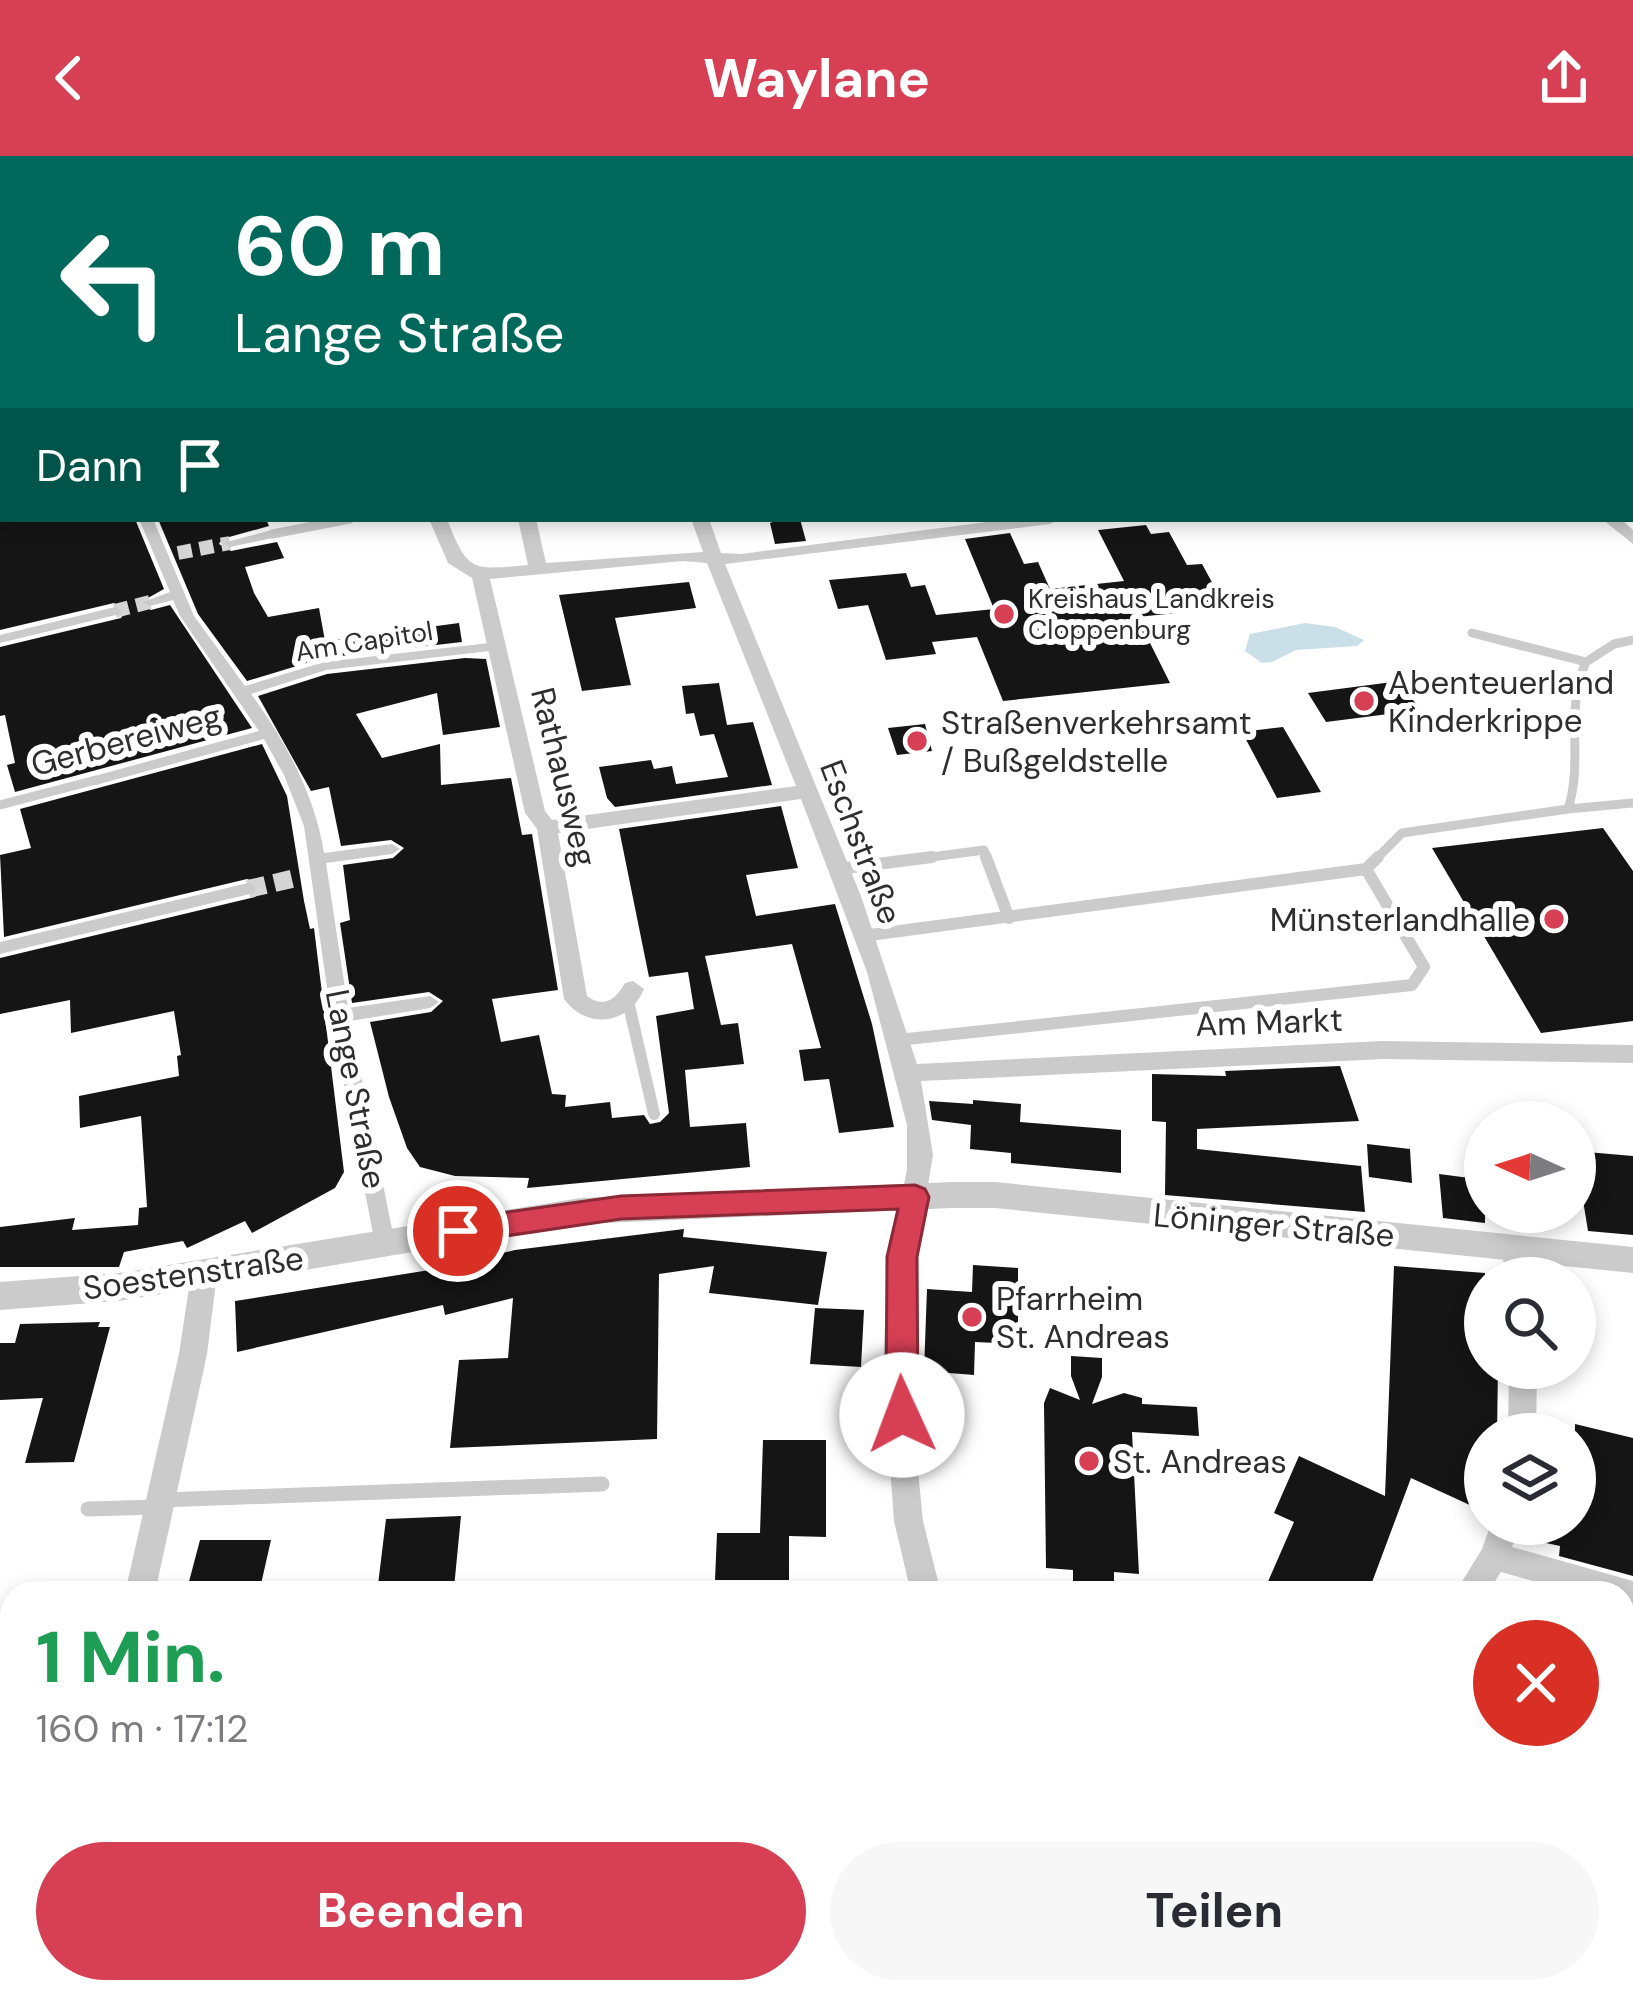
<!DOCTYPE html>
<html lang="de">
<meta charset="utf-8">
<style>
:root{--surface:#fff;--page:#f7f7f7;--text:#2b2b33;--muted:#7c7c81;--accent:#d63f54}
body{margin:0;font-family:"DM Sans",sans-serif;background:var(--page);color:var(--text);height:100vh;display:flex;flex-direction:column;font-size:45px;white-space:nowrap}
*{box-sizing:border-box;margin:0}
p{font-size:39px;color:var(--muted)}
.icon{flex:none;width:66px;height:66px;fill:none;stroke:currentColor;stroke-width:2;stroke-linecap:round;stroke-linejoin:round}
.map{position:relative;flex:1;overflow:hidden}
.sheet{position:absolute;left:0px;top:1425px;width:1635px;height:423px;display:flex;flex-direction:column;background:var(--surface);border-radius:36px 36px 0 0;box-shadow:0 6px 18px #0003}
.sheet>*{flex:none}
.banner{position:absolute;left:0px;top:0px;width:1635px;height:366px;box-shadow:0 6px 18px #0003;background:#00695c;color:#fff;overflow:hidden}
.needle{width:78px;rotate:273deg}
.fabs{position:absolute;left:1464px;top:945px;display:grid;gap:24px}
.fabs a{display:grid;place-items:center;width:132px;height:132px;border-radius:50%;background:var(--surface);box-shadow:0 6px 18px #0003;font-size:60px}
.pin{position:absolute;display:grid;place-items:center;width:102px;height:102px;color:#fff;margin:-51px;border:6px solid #fff;border-radius:50%;box-shadow:0 3px 12px #0007}
.me{position:absolute;width:132px;margin:-66px;rotate:358deg;stroke-linejoin:round;filter:drop-shadow(0 0 9px #0008)}
.turn{display:flex;align-items:center;gap:42px;height:252px;padding:0 36px;font-size:54px}
.turn .icon{width:156px;height:156px;stroke-width:2.5}
.turn b{display:block;font-size:84px;line-height:102px}
.then{display:flex;align-items:center;height:114px;padding:0 36px;background:#0003;gap:24px;font-size:45px}
.round{display:grid;place-items:center;flex:none;width:126px;height:126px;border-radius:63px;background:var(--page)}
.overview{display:flex;align-items:center;justify-content:space-between;height:204px;padding:0 36px}
h1{font-size:72px;font-weight:700;line-height:90px;color:#1e9e55}
.action{display:flex;gap:24px;margin-top:auto;padding:24px 36px}
.action a{flex:1;height:138px;border-radius:72px;background:var(--accent);color:#fff;font-size:48px;font-weight:700;line-height:138px;text-align:center}
.action a+a{background:var(--page);color:var(--text)}
header{display:flex;justify-content:space-between;align-items:center;height:156px;padding:0 36px;background:var(--accent);color:#fff;font-size:54px;font-weight:700}
.map>svg:first-child{display:block}
</style>
<header><svg class="icon" aria-label="back" viewBox="0 0 24 24"><path d="M15 5l-7 7 7 7"/></svg>Waylane<svg class="icon" aria-label="share" viewBox="0 0 24 24"><path d="M12 15V3M7 8l5-5 5 5M5 13v7h14v-7"/></svg></header>
<div class="map">
<svg width="1633" height="1846" viewBox="0 0 1633 1846">
<rect width="100%" height="100%" fill="#fff"/>
<path fill="#cbdfe9" d="M 1305,467 L 1335,471 L 1364,484 L 1357,490 L 1296,494 L 1272,506 L 1262,507 L 1245,495 L 1250,478 Z"/>
<path fill="#151515" d="M 0,363 L 135,363 L 164,433 L 139,447 L 151,454 L 170,449 L 252,572 L 15,636 L 7,609 L 15,607 L 5,559 L 0,560 L 0,491 L 121,462 L 126,454 L 114,447 L 0,474 Z
M 158,363 L 266,363 L 269,370 L 222,383 L 219,388 L 231,395 L 277,386 L 284,402 L 245,411 L 254,437 L 268,461 L 319,452 L 325,485 L 459,467 L 462,486 L 323,502 L 247,525 L 198,458 Z
M 780,363 L 800,363 L 806,385 L 775,388 L 770,367 Z
M 1146,369 L 1151,378 L 1169,376 L 1187,409 L 1202,408 L 1226,452 L 1137,461 L 1170,527 L 1003,545 L 977,481 L 932,486 L 936,498 L 886,504 L 868,449 L 838,453 L 829,424 L 906,417 L 911,431 L 925,429 L 936,459 L 994,453 L 965,383 L 1010,377 L 1024,408 L 1038,406 L 1050,433 L 1124,425 L 1098,374 Z
M 689,426 L 696,452 L 615,462 L 631,529 L 582,535 L 559,439 Z
M 465,502 L 486,503 L 500,571 L 443,579 L 437,537 L 356,558 L 382,602 L 440,588 L 441,629 L 511,622 L 522,679 L 532,678 L 558,834 L 492,843 L 501,886 L 539,879 L 552,938 L 566,939 L 565,951 L 610,946 L 612,962 L 644,959 L 650,968 L 660,966 L 669,957 L 656,860 L 694,853 L 688,816 L 649,821 L 619,673 L 781,650 L 798,712 L 746,719 L 756,760 L 835,748 L 872,868 L 894,971 L 839,977 L 829,923 L 804,925 L 799,894 L 821,892 L 792,788 L 705,800 L 721,869 L 738,867 L 744,908 L 685,914 L 690,971 L 746,967 L 750,1011 L 527,1032 L 529,1022 L 455,1020 L 420,1011 L 407,992 L 389,941 L 370,866 L 431,856 L 443,845 L 429,836 L 352,847 L 340,767 L 350,764 L 343,709 L 393,702 L 404,692 L 391,684 L 341,690 L 329,631 L 311,635 L 258,540 L 327,518 Z
M 1400,525 L 1420,554 L 1326,566 L 1308,537 Z
M 719,527 L 727,569 L 753,566 L 772,629 L 615,651 L 607,642 L 599,611 L 651,604 L 654,613 L 672,610 L 676,628 L 728,621 L 714,578 L 700,580 L 694,557 L 686,558 L 682,530 Z
M 925,568 L 932,595 L 897,599 L 888,572 Z
M 1283,571 L 1321,636 L 1277,642 L 1242,576 Z
M 262,588 L 287,640 L 304,745 L 310,773 L 314,772 L 344,1016 L 335,1032 L 252,1077 L 245,1065 L 187,1092 L 183,1085 L 124,1096 L 119,1111 L 0,1111 L 0,1071 L 75,1062 L 72,1074 L 138,1069 L 139,1052 L 147,1051 L 141,960 L 80,972 L 79,940 L 179,920 L 177,900 L 181,899 L 174,855 L 71,877 L 70,844 L 0,858 L 0,802 L 255,741 L 260,735 L 258,727 L 247,723 L 4,781 L 0,699 L 31,692 L 20,653 Z
M 1603,672 L 1633,715 L 1633,865 L 1541,877 L 1432,692 Z
M 1340,910 L 1359,965 L 1197,973 L 1197,993 L 1361,1010 L 1365,1056 L 1165,1039 L 1166,966 L 1152,965 L 1152,918 L 1226,920 L 1225,915 Z
M 973,944 L 1021,948 L 1020,966 L 1121,974 L 1121,1017 L 1011,1007 L 1011,997 L 970,993 L 971,969 L 932,964 L 929,945 L 973,948 Z
M 1367,988 L 1410,993 L 1412,1027 L 1369,1021 Z
M 1575,995 L 1633,1000 L 1633,1079 L 1588,1075 Z
M 1439,1018 L 1485,1024 L 1485,1067 L 1443,1062 Z
M 684,1073 L 683,1081 L 827,1096 L 818,1149 L 709,1137 L 714,1110 L 659,1118 L 657,1283 L 450,1292 L 459,1204 L 508,1202 L 513,1142 L 445,1159 L 443,1149 L 237,1196 L 235,1145 L 436,1113 L 515,1094 Z
M 973,1109 L 1018,1112 L 1018,1188 L 975,1186 L 974,1219 L 924,1215 L 927,1133 L 972,1136 Z
M 1394,1110 L 1485,1117 L 1485,1212 L 1498,1212 L 1497,1278 L 1485,1278 L 1485,1356 L 1411,1322 L 1368,1437 L 1263,1437 L 1294,1366 L 1274,1357 L 1299,1300 L 1385,1340 Z
M 815,1152 L 864,1154 L 861,1211 L 810,1208 Z
M 100,1166 L 98,1171 L 110,1171 L 74,1306 L 25,1307 L 43,1242 L 0,1244 L 0,1187 L 15,1187 L 20,1168 Z
M 1071,1200 L 1102,1202 L 1102,1221 L 1092,1248 L 1124,1237 L 1142,1242 L 1142,1248 L 1197,1251 L 1199,1280 L 1132,1276 L 1139,1418 L 1114,1416 L 1114,1437 L 1073,1437 L 1073,1414 L 1046,1412 L 1044,1247 L 1050,1232 L 1080,1244 L 1071,1220 Z
M 1575,1268 L 1633,1282 L 1633,1420 L 1559,1400 L 1560,1390 L 1546,1387 L 1546,1368 L 1575,1368 Z
M 763,1284 L 826,1284 L 826,1381 L 789,1380 L 789,1424 L 715,1424 L 717,1377 L 760,1377 Z
M 461,1360 L 454,1432 L 377,1437 L 386,1363 Z
M 200,1384 L 271,1384 L 259,1437 L 186,1437 Z"/>
<g fill="none" stroke-linecap="round" stroke-linejoin="round">
<path stroke="#d5d5d5" stroke-width="14" stroke-dasharray="14 8" stroke-linecap="butt" d="M 178,397 L 230,387
M 115,455 L 150,446"/>
<path stroke="#d5d5d5" stroke-width="18" stroke-dasharray="18 9" stroke-linecap="butt" d="M 248,733 L 300,721"/>
<path stroke="#cbcbcb" stroke-width="8" d="M 1310,0 L 1315,3
M 1167,3 L 1172,0"/>
<path stroke="#cbcbcb" stroke-width="9" d="M 272,378 L 350,363
M 1472,477 L 1586,506 L 1614,488 L 1633,484
M 0,649 L 96,624
M 1568,653 L 1633,647
M 909,704 L 984,694 L 988,704
M 1375,704 L 1402,677 L 1568,653 C 1584,604 1564,554 1586,506"/>
<path stroke="#cbcbcb" stroke-width="12" d="M 986,701 L 1009,762
M 838,713 L 932,701
M 862,780 L 1366,713 L 1378,701
M 628,845 L 654,958
M 898,884 L 1412,829 L 1424,811 L 1366,713"/>
<path stroke="#cbcbcb" stroke-width="15" d="M 162,1344 L 602,1328
M 88,1353 L 158,1351"/>
<path fill="#cbcbcb" fill-rule="evenodd" d="M 0,179 L 3,179 L 3,185 L 0,185 Z
M 139,363 L 153,363 L 194,460 L 245,530 L 324,506 L 498,486 L 505,490 L 498,494 L 326,514 L 251,538 C 285,584 315,639 324,697 L 392,688 L 400,693 L 392,698 L 326,707 L 348,852 L 430,840 L 439,846 L 430,852 L 350,865 L 395,1088 L 392,1094 L 385,1096 L 378,1094 L 375,1088 L 331,860 L 304,670 L 284,619 L 264,583 L 96,629 L 88,624 L 91,621 L 259,575 L 180,460 L 173,444 L 150,450 L 143,446 L 170,436 Z
M 272,374 L 277,375 L 277,381 L 230,391 L 223,387 Z
M 115,451 L 122,455 L 120,458 L 0,487 L 0,479 Z
M 248,727 L 254,729 L 256,733 L 254,737 L 0,798 L 0,786 Z"/>
<path fill="#cbcbcb" fill-rule="evenodd" d="M 114,0 L 128,0 L 113,3 Z
M 533,0 L 547,0 L 532,3 Z
M 1632,149 L 1633,149 L 1633,157 L 1632,157 Z
M 429,363 L 447,363 C 468,417 472,414 528,409 L 518,363 L 536,363 L 546,407 L 703,396 L 691,363 L 709,363 L 721,397 L 741,398 L 1010,363 L 1059,363 L 1050,368 L 725,408 L 861,740 L 917,908 L 1383,885 L 1633,889 L 1633,907 L 1383,903 L 921,925 L 933,999 L 913,1119 L 913,1264 L 923,1365 L 941,1437 L 911,1437 L 894,1365 L 883,1212 L 887,1119 L 907,1013 L 907,969 L 867,816 L 801,643 L 558,677 L 587,840 C 604,853 616,843 625,827 L 633,825 L 644,833 C 630,868 587,875 564,843 L 537,673 L 525,657 L 472,422 L 448,407 ZM 683,405 L 707,407 L 796,630 L 552,664 L 545,655 L 490,423 Z
M 1602,363 L 1621,363 L 1633,374 L 1633,388 Z
M 1515,1080 L 1524,1083 L 1531,1122 L 1505,1122 L 1502,1091 L 1506,1083 Z
M 204,1107 L 213,1110 L 217,1118 L 207,1198 L 155,1437 L 125,1437 L 179,1198 L 191,1118 L 195,1110 Z
M 1509,1212 L 1537,1212 L 1536,1278 L 1508,1278 Z
M 1491,1368 L 1521,1368 L 1512,1391 L 1633,1425 L 1633,1453 L 1623,1450 L 1623,1437 L 1576,1437 L 1501,1416 L 1487,1437 L 1455,1437 L 1482,1393 Z
M 39,1836 L 73,1836 L 71,1846 L 37,1846 Z
M 974,1836 L 1008,1836 L 1004,1846 L 970,1846 Z
M 1370,1836 L 1412,1836 L 1416,1846 L 1374,1846 Z"/>
<path fill="#cbcbcb" fill-rule="evenodd" d="M 1135,0 L 1160,0 L 1162,3 L 1137,3 Z
M 1596,0 L 1613,0 L 1615,3 L 1598,3 Z
M 1632,28 L 1633,28 L 1633,39 L 1632,39 Z
M 952,1026 L 995,1026 L 1633,1091 L 1633,1117 L 995,1052 L 952,1052 L 581,1068 L 119,1145 L 0,1154 L 0,1126 L 119,1117 L 581,1042 Z"/>
</g>
<path fill="#d63f54" stroke="#8b2937" stroke-width="3" d="M 915,1029 L 925,1033 L 929,1041 L 917,1101 L 918,1259 L 913,1269 L 902,1273 L 891,1269 L 886,1259 L 887,1101 L 898,1053 L 621,1063 L 458,1087 L 448,1083 L 444,1075 L 448,1066 L 458,1063 L 621,1040 Z"/>
<g fill="#d63f54" stroke="#fff" stroke-width="4.5">
<circle cx="1004" cy="458" r="12"/>
<circle cx="1364" cy="545" r="12"/>
<circle cx="917" cy="585" r="12"/>
<circle cx="1554" cy="763" r="12"/>
<circle cx="972" cy="1161" r="12"/>
<circle cx="1089" cy="1305" r="12"/>
</g>
<g text-anchor="middle" dominant-baseline="central" stroke-width="12" stroke-linejoin="round" paint-order="stroke">
<g font-size="27" fill="#2e2e2e" stroke="#fff" text-anchor="start">
<text x="1028" y="442">Kreishaus Landkreis<tspan x="1028" dy="31">Cloppenburg</tspan></text>
</g>
<g font-size="27" fill="#2e2e2e" stroke="#fff">
<text transform="translate(364 485) rotate(-9)">Am Capitol</text>
</g>
<g font-size="33" fill="#2e2e2e" stroke="#fff" text-anchor="start">
<text x="1388" y="526">Abenteuerland<tspan x="1388" dy="38">Kinderkrippe</tspan></text>
<text x="941" y="566">Straßenverkehrsamt<tspan x="941" dy="38">/ Bußgeldstelle</tspan></text>
<text x="1530" y="763" text-anchor="end">Münsterlandhalle</text>
<text x="996" y="1142">Pfarrheim<tspan x="996" dy="38">St. Andreas</tspan></text>
<text x="1113" y="1305">St. Andreas</text>
</g>
<g font-size="33" fill="#2e2e2e" stroke="#fff">
<text transform="translate(126 584) rotate(-15)">Gerbereiweg</text>
<text transform="translate(564 621) rotate(76)">Rathausweg</text>
<text transform="translate(861 686) rotate(69)">Eschstraße</text>
<text transform="translate(1269 866) rotate(-2)">Am Markt</text>
<text transform="translate(356 933) rotate(79)">Lange Straße</text>
<text transform="translate(1274 1069) rotate(5)">Löninger Straße</text>
<text transform="translate(193 1117) rotate(-8)">Soestenstraße</text>
</g>
</g>
</svg>
<div class="fabs">
<a><svg class="needle" viewBox="-14 -14 28 28"><path d="M0-13l5 13h-10z" fill="#e53935"/><path d="M0 13l5-13h-10z" fill="#7c7c81"/></svg></a>
<a><svg class="icon" aria-label="search" viewBox="0 0 24 24"><circle cx="10" cy="10" r="6"/><path d="M15 15l6 6"/></svg></a>
<a><svg class="icon" aria-label="layers" viewBox="0 0 24 24"><path d="M12 4l9 5-9 5-9-5zM3 14l9 5 9-5"/></svg></a>
</div>
<div class="pin" style="left:458px;top:1075px;background:#d93025"><svg class="icon" aria-label="arrive" viewBox="0 0 24 24"><path d="M6 21V4h12l-3 4 3 4H6"/></svg></div>
<svg class="me" style="left:902px;top:1259px" viewBox="-20 -20 40 40"><circle r="19" fill="#fff"/><path d="M0-13L10 11 0 6-10 11z" fill="#d63f54"/></svg>
<div class="banner">
<div class="turn"><svg class="icon" aria-label="left" viewBox="0 0 24 24"><path d="M17 20v-9H6M10 6l-5 5 5 5"/></svg><div><b>60 m</b>Lange Straße</div></div>
<div class="then">Dann<svg class="icon" aria-label="arrive" viewBox="0 0 24 24"><path d="M6 21V4h12l-3 4 3 4H6"/></svg></div>
</div>
<section class="sheet">
<div class="overview"><div><h1>1 Min.</h1><p>160 m · 17:12</p></div><a class="round" style="background:#d93025;color:#fff"><svg class="icon" aria-label="close" viewBox="0 0 24 24"><path d="M6 6l12 12M18 6L6 18"/></svg></a></div>
<div class="action"><a>Beenden</a><a>Teilen</a></div>
</section>
</div>
